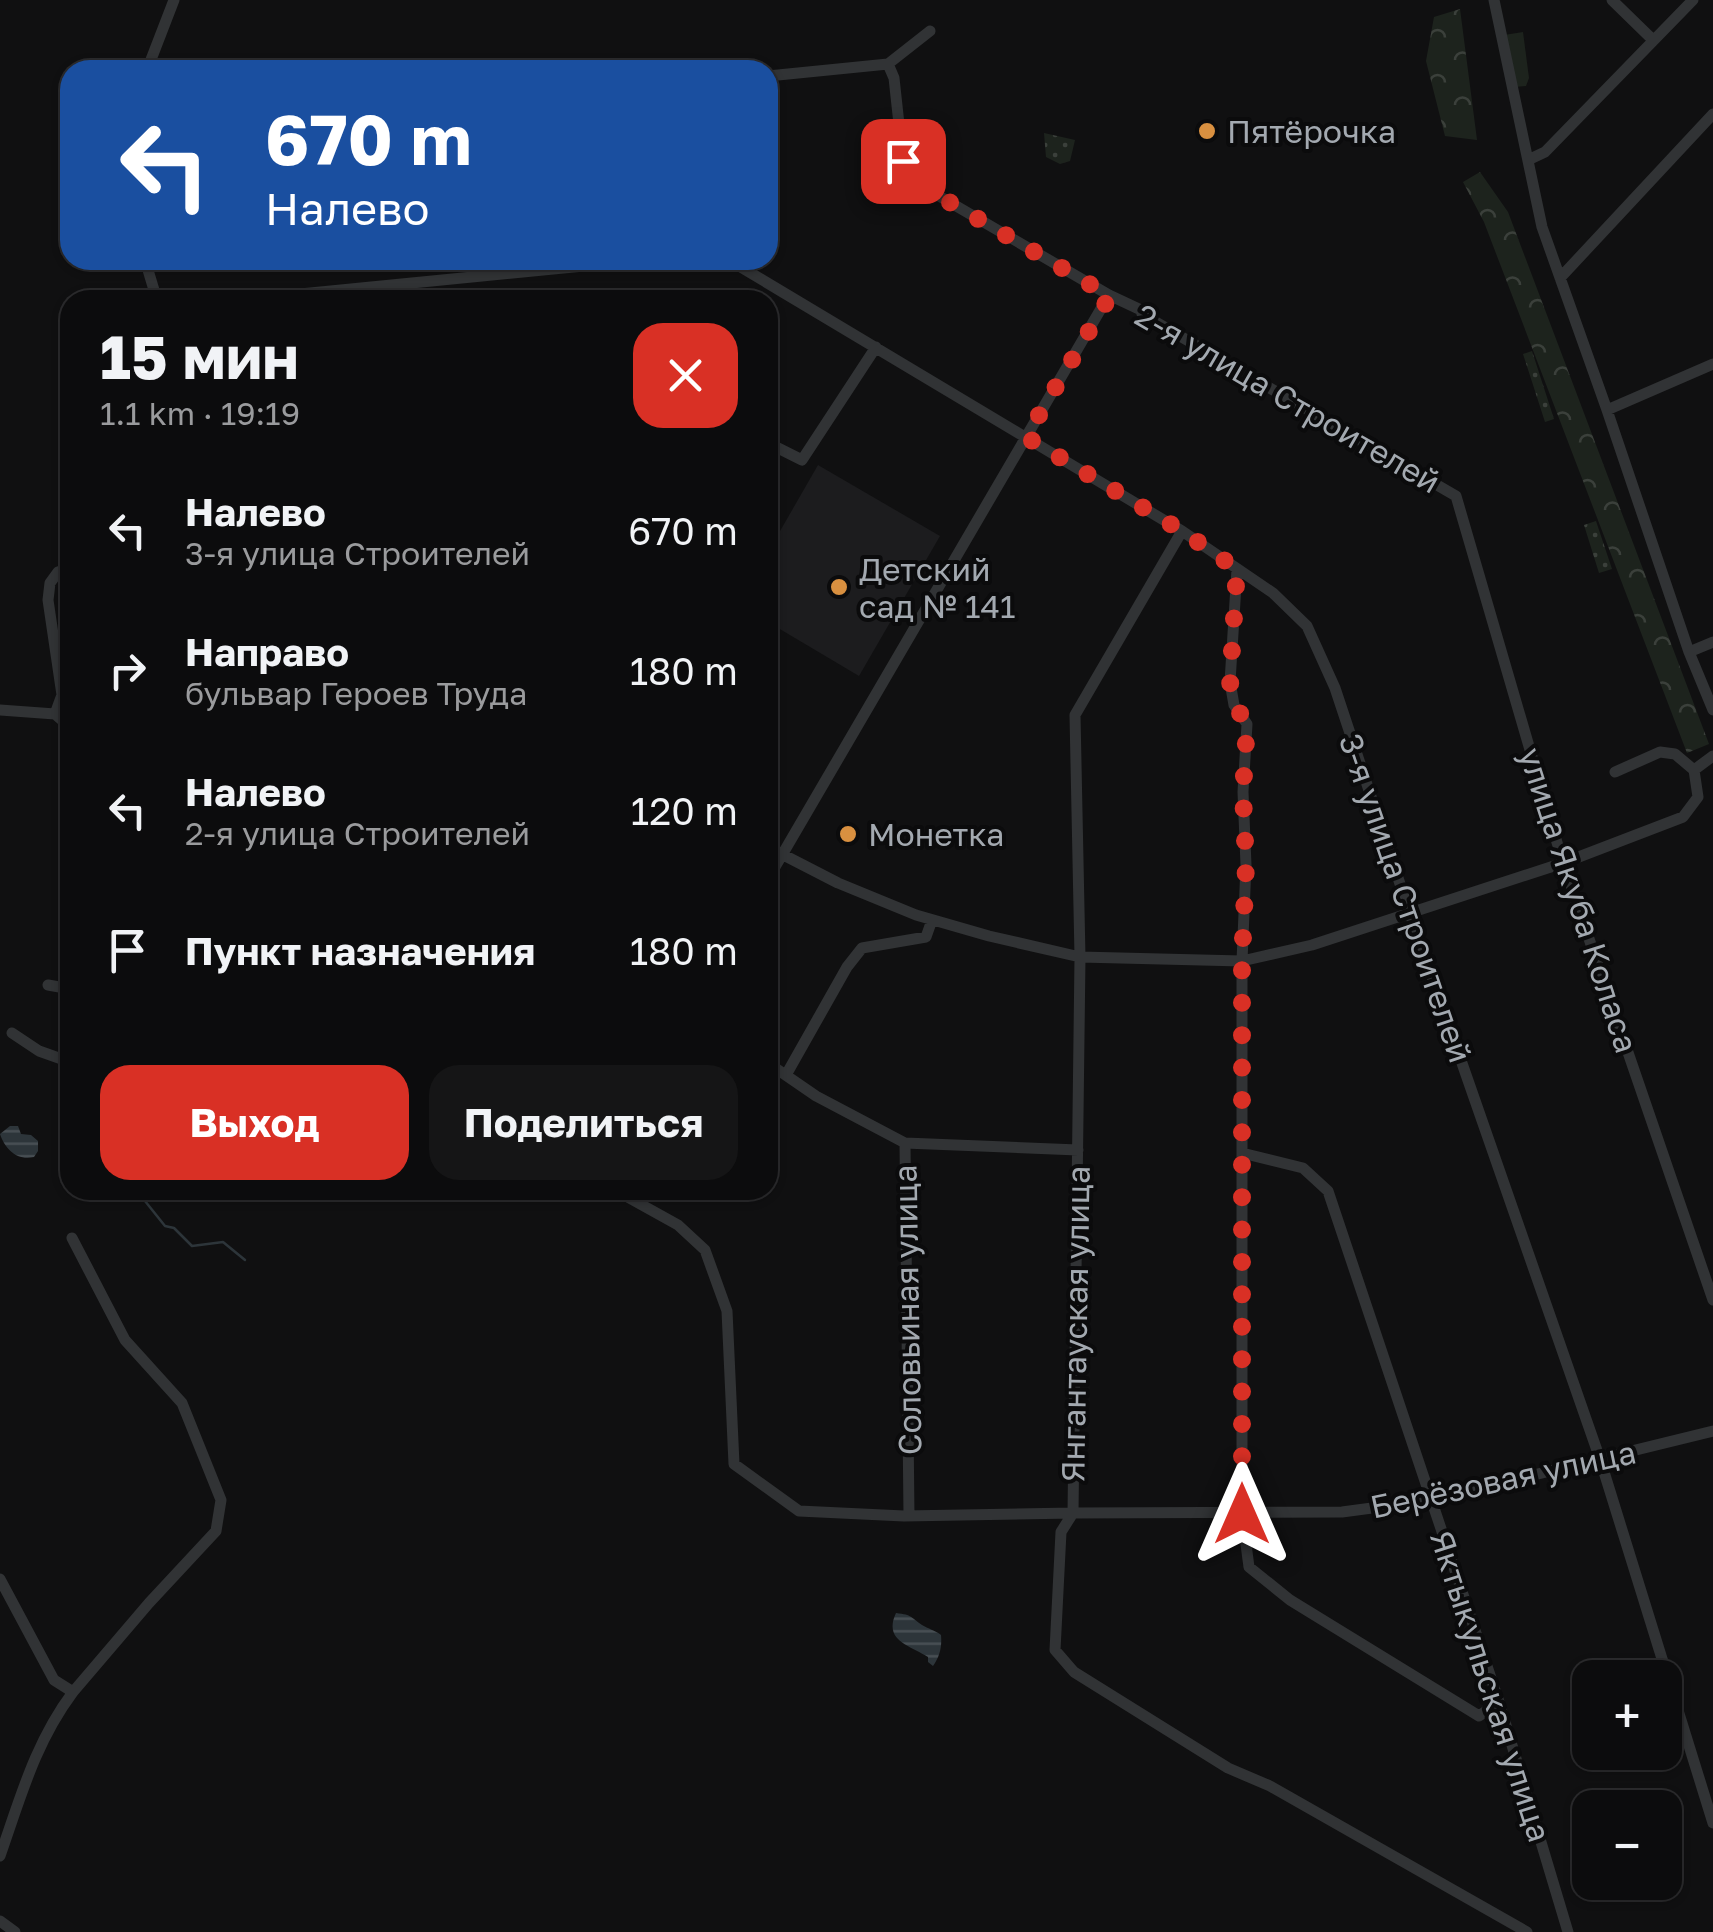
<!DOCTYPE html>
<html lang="ru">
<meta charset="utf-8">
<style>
:root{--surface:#0c0c0d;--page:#151516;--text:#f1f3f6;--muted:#9a9b9d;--line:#2c2c2e;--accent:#d93025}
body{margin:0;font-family:"Golos Text",sans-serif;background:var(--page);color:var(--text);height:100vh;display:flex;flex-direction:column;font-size:38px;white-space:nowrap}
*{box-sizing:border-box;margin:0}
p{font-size:32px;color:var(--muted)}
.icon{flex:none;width:55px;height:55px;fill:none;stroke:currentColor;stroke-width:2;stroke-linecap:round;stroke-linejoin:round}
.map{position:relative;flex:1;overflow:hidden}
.sheet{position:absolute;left:60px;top:290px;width:718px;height:910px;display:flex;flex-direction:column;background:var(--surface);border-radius:30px;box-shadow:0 2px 8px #0004,0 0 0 2px var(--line)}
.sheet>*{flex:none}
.hud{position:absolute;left:60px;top:60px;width:718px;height:210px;border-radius:30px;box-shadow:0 2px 8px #0004,0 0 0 2px var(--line);background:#1a4fa0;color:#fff;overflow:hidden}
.buttons{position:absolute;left:1572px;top:1660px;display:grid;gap:20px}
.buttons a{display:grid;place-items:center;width:110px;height:110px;border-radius:20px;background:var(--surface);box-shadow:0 2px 8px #0004,0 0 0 2px var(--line);font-size:50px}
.pin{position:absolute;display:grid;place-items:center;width:85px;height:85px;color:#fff;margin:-42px;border-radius:20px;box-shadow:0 5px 15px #0006}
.me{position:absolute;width:110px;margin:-55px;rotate:0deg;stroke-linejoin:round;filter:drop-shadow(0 0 8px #0008)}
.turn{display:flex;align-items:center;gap:35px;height:210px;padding:0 40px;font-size:45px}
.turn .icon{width:130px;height:130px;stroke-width:2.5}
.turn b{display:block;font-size:70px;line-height:85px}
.round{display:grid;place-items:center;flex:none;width:105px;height:105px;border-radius:30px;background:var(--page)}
.overview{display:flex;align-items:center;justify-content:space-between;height:170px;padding:0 40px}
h1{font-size:60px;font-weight:700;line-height:75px}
.button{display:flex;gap:20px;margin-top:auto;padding:20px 40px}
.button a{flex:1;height:115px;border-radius:30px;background:var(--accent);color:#fff;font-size:40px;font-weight:700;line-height:115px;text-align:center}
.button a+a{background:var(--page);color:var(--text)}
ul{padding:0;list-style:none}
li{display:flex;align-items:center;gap:30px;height:140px;padding:0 40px}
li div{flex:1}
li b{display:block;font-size:38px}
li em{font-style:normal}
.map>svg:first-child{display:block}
</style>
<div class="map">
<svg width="1713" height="1932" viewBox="0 0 1713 1932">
<defs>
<pattern id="forest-crowns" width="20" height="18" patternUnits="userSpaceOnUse" patternTransform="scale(2.5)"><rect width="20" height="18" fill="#1d231d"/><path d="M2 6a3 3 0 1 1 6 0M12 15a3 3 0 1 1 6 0" fill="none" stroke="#3b403b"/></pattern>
<pattern id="park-dots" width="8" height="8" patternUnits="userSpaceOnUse" patternTransform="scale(2.5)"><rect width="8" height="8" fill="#1d231d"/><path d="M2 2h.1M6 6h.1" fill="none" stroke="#3b403b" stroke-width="1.8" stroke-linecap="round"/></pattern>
<pattern id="water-rules" width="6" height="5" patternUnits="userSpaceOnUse" patternTransform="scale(2.5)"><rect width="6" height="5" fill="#2d353a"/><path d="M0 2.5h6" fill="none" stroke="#484f54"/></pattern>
</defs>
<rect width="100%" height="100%" fill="#101011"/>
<path fill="#1c1c1e" d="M 818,465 L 940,536 L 859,676 L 768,622 L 768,552 Z"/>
<path fill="url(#forest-crowns)" d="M 1460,9 L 1477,140 L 1445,136 L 1426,61 L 1434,17 Z
M 1480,172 L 1508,212 L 1709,744 L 1687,753 L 1484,222 L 1463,182 Z"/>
<path fill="url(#park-dots)" d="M 1044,133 L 1075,140 L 1070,161 L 1060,164 L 1046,157 Z
M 1532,351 L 1554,419 L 1545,422 L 1523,354 Z
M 1596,521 L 1612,569 L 1599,573 L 1584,525 Z"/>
<path fill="#1d231d" d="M 1523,32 L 1529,78 L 1526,86 L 1514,87 L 1504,35 Z"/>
<path fill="url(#water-rules)" d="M 10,1126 L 18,1126 L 21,1134 L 31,1135 L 38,1141 L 38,1151 L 34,1157 C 17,1161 5,1149 0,1134 Z
M 896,1613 C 913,1615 910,1617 922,1625 C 928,1629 935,1630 941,1635 C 942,1647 940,1656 933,1666 L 928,1662 L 928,1657 C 910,1645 883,1641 896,1613 Z"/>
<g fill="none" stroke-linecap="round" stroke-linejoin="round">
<path stroke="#2d353a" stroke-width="2.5" d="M 66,1132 L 70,1135
M 128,1190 L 145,1201 L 165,1226 L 174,1228 L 192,1246 L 223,1242 L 245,1260"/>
<path stroke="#313335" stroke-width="11" d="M 1494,0 L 1542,227 L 1607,410 L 1689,652 L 1713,710
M 1612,0 L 1653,40
M 888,64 L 894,78 L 903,161 L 915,182 L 1109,295 L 1141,310 L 1142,314 L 1456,496 L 1563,863 L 1713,1300
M 147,70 L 174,0
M 768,76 L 888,64 L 930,31
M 1528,160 L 1545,152 L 1693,0
M 145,260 L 157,300
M 729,260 L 1182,531 L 1273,593 L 1307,626 L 1335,688 L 1410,914 L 1600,1459 L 1713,1823
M 1560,278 L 1713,114
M 240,300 L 645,260
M 1607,410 L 1713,364
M 768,443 L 802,460 L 876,347
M 1182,531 L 1075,715 L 1080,957 L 1073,1513 L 1061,1532 L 1055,1650 L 1074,1672 L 1228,1768 L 1270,1786 L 1527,1932
M 1237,569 L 1230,682 L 1234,705 L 1247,724 L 1243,792 L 1246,865 L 1242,961 L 1242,1514 L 1249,1567 L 1290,1600 L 1479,1716 L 1499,1702
M 1689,652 L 1713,642
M 0,710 L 55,714 L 70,727
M 55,714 L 62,695 L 48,600 L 50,583 L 58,572 L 70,568
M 1615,772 L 1660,752 L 1675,754 L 1694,770
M 768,847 L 838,883 L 916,915 L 989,936 L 1080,957 L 1242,961 L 1312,945 L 1563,863 L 1683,817 L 1698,797 L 1694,770 L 1713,756
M 768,879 L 1109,295
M 48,985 L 65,988 L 70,997
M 12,1033 L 39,1051 L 70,1062
M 768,1063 L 816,1096 L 905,1143 L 909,1516
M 786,1075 L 847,967 L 862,948 L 926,937 L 932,920
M 905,1143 L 1078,1150
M 1242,1153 L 1303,1168 L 1328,1191 L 1499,1702 L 1568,1932
M 615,1190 L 678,1225 L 705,1250 L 727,1311 L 734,1464 L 799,1511 L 904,1516 L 1073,1513 L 1342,1512 L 1432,1500 L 1713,1431
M 0,1579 L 54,1680 L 73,1692 L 149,1603 L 216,1531 L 221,1500 L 182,1403 L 125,1340 L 72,1238
M 0,1856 C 21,1796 35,1743 73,1692
M 0,1921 L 15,1932"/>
</g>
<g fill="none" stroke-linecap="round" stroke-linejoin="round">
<path stroke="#d93025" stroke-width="18" stroke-dasharray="0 32.4" d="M 903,161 L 915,182 L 1110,296 L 1026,437 L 1182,531 L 1237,569 L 1230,682 L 1234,704 L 1247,724 L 1243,792 L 1246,865 L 1242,962 L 1242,1514"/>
</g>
<g fill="#d99040" stroke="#0b0b0c" stroke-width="4">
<circle cx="1207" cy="131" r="10"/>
<circle cx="839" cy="587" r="10"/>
<circle cx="848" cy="834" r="10"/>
</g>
<g text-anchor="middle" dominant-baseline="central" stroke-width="8" stroke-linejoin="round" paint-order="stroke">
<g font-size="32" fill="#a3a9b0" stroke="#0b0b0c" text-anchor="start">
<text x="1227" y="131">Пятёрочка</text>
<text x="859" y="569">Детский<tspan x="859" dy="37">сад № 141</tspan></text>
<text x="868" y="834">Монетка</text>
</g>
<g font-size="32" fill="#a3a9b0" stroke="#0b0b0c">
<text transform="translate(1288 398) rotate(30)">2-я улица Строителей</text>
<text transform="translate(1406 898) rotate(71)">3-я улица Строителей</text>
<text transform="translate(1579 900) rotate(72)">улица Якуба Коласа</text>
<text transform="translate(907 1310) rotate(-91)">Соловьиная улица</text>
<text transform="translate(1075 1324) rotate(-89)">Янгантауская улица</text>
<text transform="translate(1503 1479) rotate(-12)">Берёзовая улица</text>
<text transform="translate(1491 1686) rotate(72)">Яктыкульская улица</text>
</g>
</g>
</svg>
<div class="buttons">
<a>+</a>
<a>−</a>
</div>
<div class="pin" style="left:903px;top:161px;background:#d93025"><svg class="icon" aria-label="arrive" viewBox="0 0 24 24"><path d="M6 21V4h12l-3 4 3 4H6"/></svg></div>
<svg class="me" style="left:1242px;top:1514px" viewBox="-20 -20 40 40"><path d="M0-17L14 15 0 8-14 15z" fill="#d93025" stroke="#fff" stroke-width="4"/></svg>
<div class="hud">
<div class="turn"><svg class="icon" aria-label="left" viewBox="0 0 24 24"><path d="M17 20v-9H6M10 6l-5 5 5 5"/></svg><div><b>670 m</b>Налево</div></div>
</div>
<section class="sheet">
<div class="overview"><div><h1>15 мин</h1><p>1.1 km · 19:19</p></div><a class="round" style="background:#d93025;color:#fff"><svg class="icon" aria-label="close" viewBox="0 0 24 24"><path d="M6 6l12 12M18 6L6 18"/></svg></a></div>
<ul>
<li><svg class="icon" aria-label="left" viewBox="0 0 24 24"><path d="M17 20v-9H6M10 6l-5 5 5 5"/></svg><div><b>Налево</b><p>3-я улица Строителей</p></div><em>670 m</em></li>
<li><svg class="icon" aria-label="right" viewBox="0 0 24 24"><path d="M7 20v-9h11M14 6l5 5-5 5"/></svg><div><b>Направо</b><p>бульвар Героев Труда</p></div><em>180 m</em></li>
<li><svg class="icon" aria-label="left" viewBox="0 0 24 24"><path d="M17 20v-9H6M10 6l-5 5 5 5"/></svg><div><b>Налево</b><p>2-я улица Строителей</p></div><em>120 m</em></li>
<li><svg class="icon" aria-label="arrive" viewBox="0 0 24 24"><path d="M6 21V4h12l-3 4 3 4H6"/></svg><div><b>Пункт назначения</b></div><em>180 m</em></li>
</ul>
<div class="button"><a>Выход</a><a>Поделиться</a></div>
</section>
</div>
